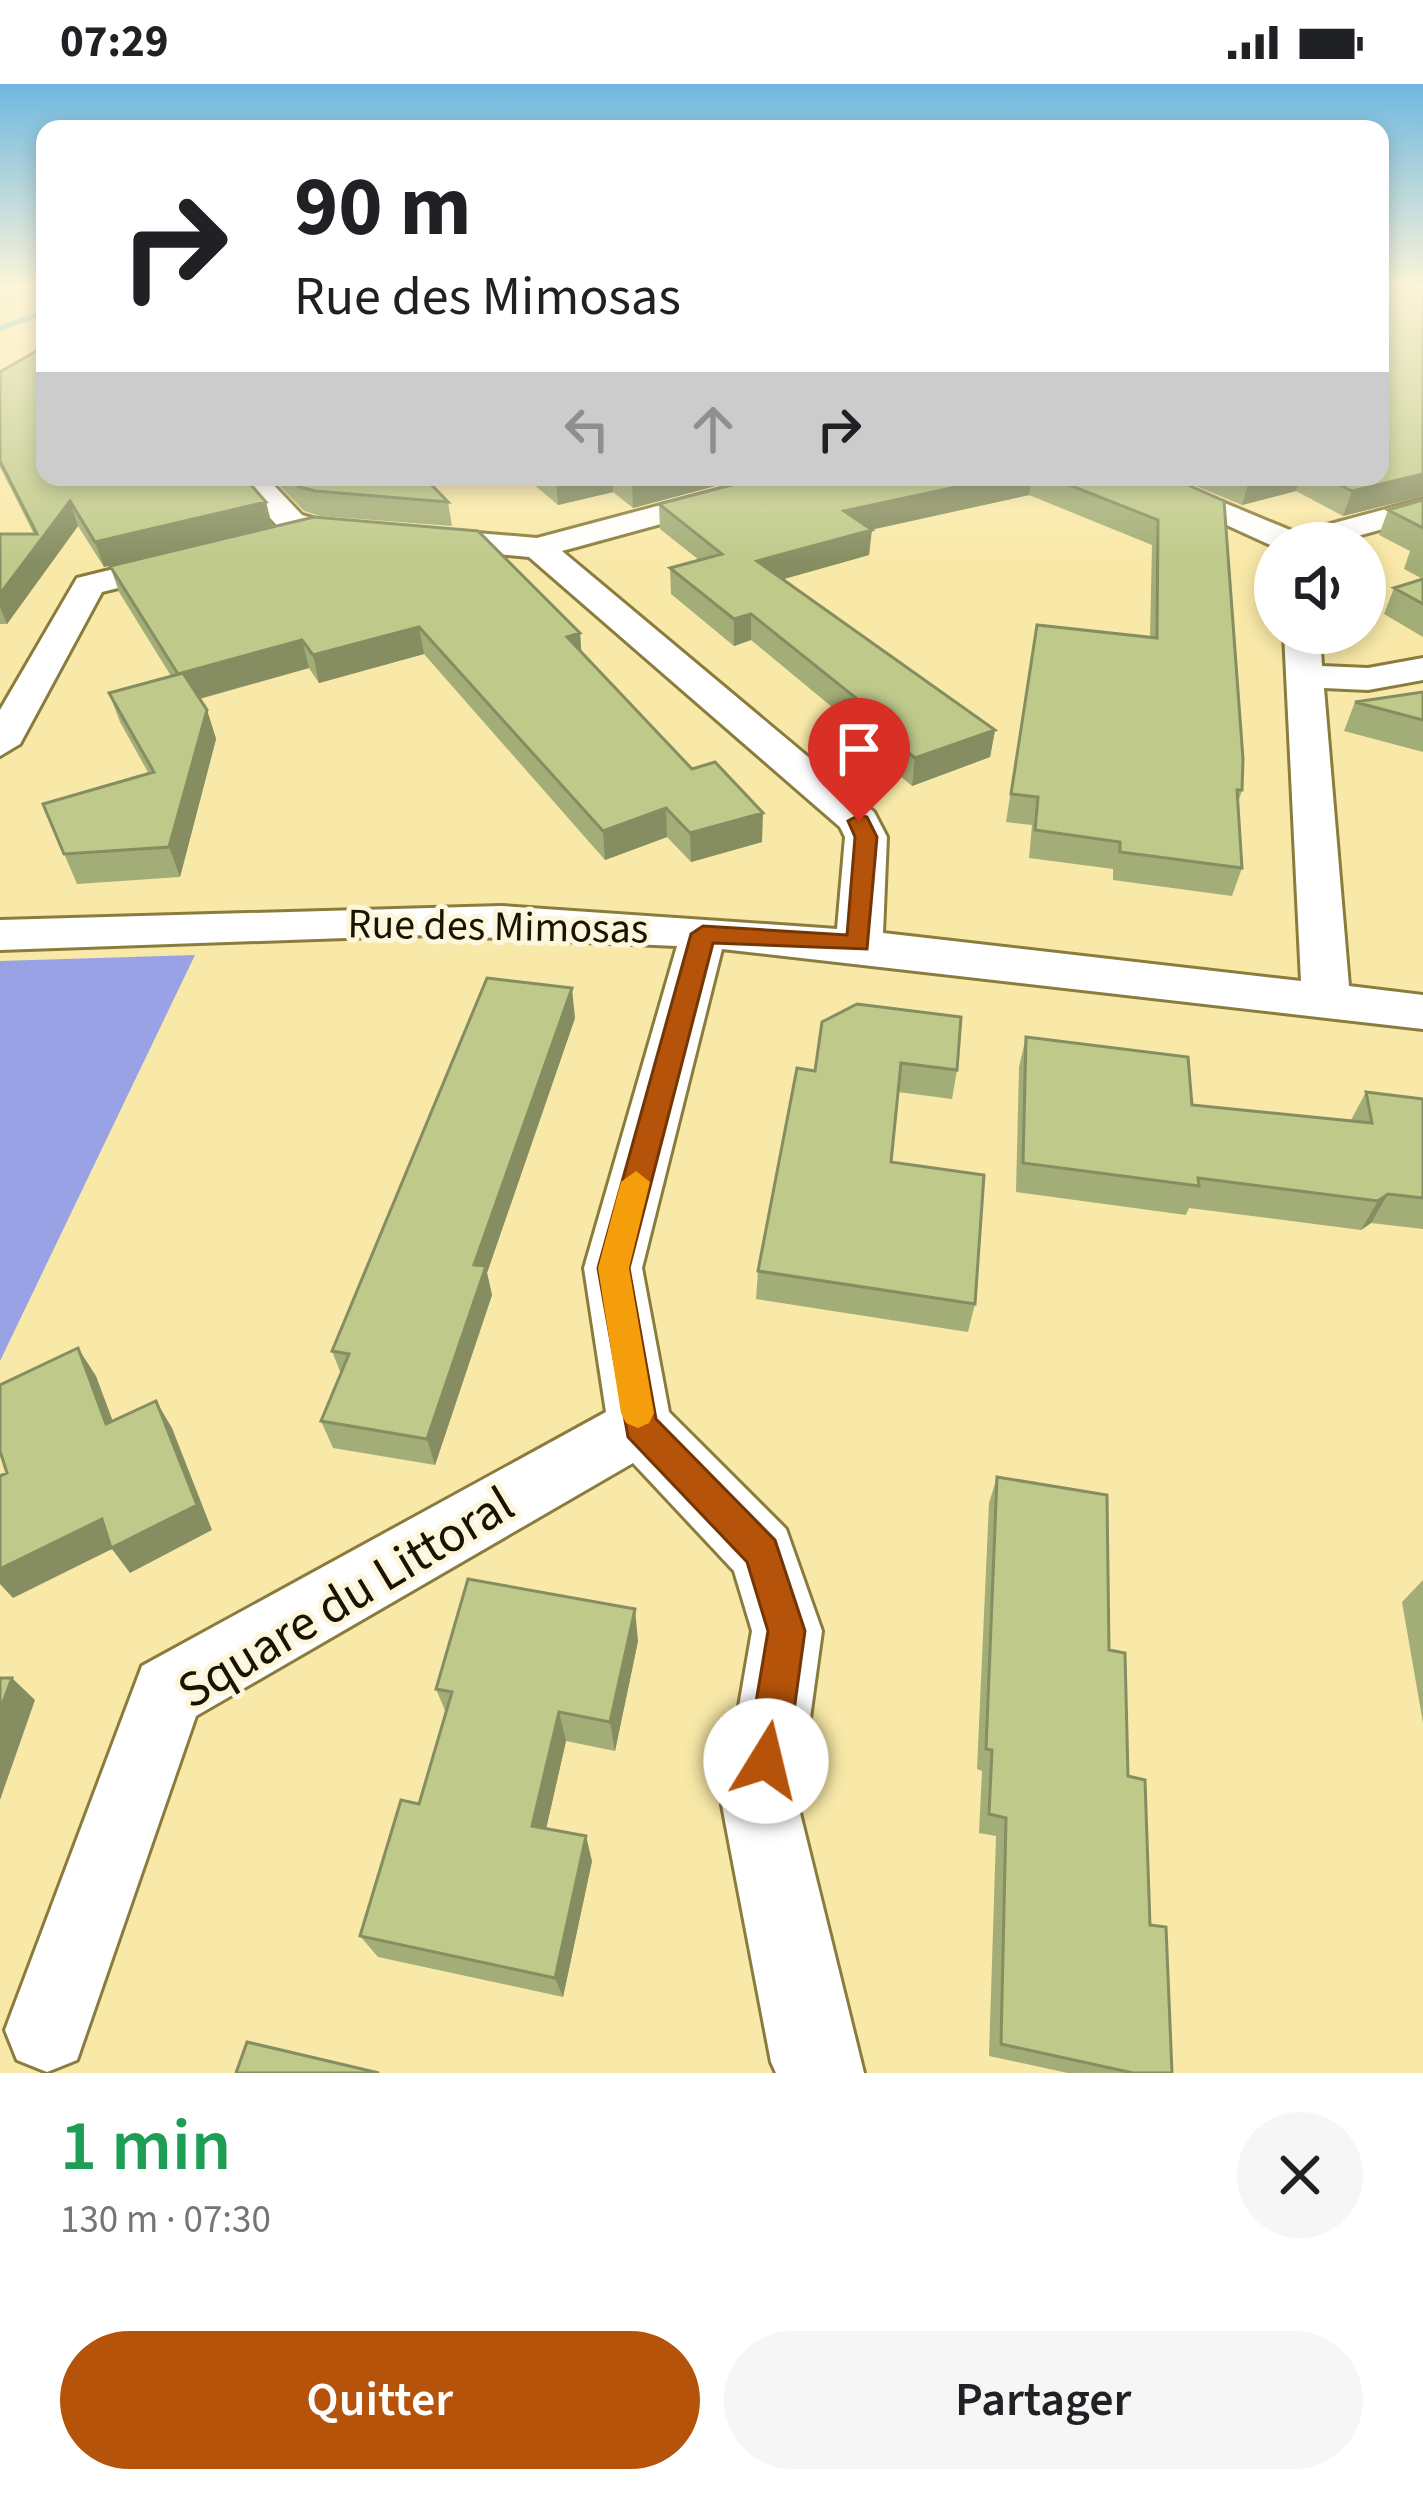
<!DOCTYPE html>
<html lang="fr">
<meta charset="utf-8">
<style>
:root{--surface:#fff;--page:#f6f6f6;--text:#202124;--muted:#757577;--accent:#b45309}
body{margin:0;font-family:"Source Sans 3",sans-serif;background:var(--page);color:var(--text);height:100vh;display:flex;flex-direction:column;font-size:45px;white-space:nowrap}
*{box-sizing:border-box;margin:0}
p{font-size:39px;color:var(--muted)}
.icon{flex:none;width:66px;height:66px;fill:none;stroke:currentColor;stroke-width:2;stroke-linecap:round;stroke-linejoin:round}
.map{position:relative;height:1989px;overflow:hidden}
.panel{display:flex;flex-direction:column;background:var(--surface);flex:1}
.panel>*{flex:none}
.hud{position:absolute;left:36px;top:36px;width:1353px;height:366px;border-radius:24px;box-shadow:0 6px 18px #0003;background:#fff;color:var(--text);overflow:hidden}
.buttons{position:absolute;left:1254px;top:438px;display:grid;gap:24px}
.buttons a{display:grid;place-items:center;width:132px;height:132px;border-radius:50%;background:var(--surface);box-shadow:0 6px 18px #0003;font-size:60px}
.pin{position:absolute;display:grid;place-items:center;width:102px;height:102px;color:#fff;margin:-123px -51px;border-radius:50% 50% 50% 0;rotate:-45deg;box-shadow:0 0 12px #0007}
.pin .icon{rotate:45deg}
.me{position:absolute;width:132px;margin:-66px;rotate:9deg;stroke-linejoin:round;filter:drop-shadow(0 0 9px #0008)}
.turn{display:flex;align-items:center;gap:42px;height:252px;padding:0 60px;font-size:54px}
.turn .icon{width:156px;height:156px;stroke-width:2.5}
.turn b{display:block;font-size:84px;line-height:102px}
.lanes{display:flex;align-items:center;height:114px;padding:0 60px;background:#0003;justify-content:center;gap:60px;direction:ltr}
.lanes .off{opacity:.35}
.round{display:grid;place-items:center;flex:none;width:126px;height:126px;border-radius:63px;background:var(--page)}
.overview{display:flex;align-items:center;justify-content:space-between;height:204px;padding:0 60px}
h1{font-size:72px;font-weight:600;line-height:90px;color:#1e9e55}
.cta{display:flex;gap:24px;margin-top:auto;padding:24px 60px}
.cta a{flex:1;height:138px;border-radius:72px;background:var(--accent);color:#fff;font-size:48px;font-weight:600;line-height:138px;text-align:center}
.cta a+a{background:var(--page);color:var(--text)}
.status{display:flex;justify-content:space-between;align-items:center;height:84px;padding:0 60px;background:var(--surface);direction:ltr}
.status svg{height:33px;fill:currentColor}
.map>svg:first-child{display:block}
</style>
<div class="status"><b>07:29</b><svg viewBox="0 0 49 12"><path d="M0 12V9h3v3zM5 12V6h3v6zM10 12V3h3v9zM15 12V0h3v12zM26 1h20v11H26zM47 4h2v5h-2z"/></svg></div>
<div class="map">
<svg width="1423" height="1989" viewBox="0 0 1423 1989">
<rect width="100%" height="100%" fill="#f9e9a8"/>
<path fill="#98a2e4" d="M 195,871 L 0,1277 L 0,877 Z"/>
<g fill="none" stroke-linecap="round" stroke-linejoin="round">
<path fill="#5bbbd3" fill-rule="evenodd" d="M 45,225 L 45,231 L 0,247 L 0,241 Z"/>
<defs>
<path id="street" d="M 234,393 L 266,393 L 302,431 L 319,436 L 537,454 L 766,393 L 815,393 L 811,399 L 562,467 L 874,728 L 887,753 L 883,849 L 1301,897 L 1284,549 L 1320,549 L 1322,582 L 1368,584 L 1423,574 L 1423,596 L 1368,606 L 1324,604 L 1349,902 L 1423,911 L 1423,945 L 722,865 L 642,1184 L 669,1328 L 786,1445 L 822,1547 L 798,1721 L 864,1989 L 776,1989 L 771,1978 L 722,1721 L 752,1547 L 734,1487 L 633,1379 L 196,1632 L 77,1976 L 47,1988 L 17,1976 L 5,1946 L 142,1582 L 606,1328 L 584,1184 L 677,862 L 430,851 L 0,866 L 0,836 L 501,822 L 837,845 L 845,753 L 840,743 L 529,473 L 319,454 L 280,445 Z
M 1121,393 L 1162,393 L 1297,449 L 1423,415 L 1423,434 L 1332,459 L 1275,463 Z
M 179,469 L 195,479 L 191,486 L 102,508 L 20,660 L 0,672 L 0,626 L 77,494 Z"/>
</defs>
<use href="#street" stroke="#8a7c3d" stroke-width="6"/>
<use href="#street" fill="#fff" fill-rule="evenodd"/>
</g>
<path fill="#a3ad77" d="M 1423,203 L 1423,412 L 1343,432 L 1296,407 L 1242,421 L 1174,393 L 1380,393 Z
M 0,288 L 266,418 L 272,442 L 104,483 L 78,442 L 7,540 L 0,540 L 0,450 L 34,450 L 0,383 Z
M 271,393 L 424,393 L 448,418 L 452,442 L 320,432 L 304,427 Z
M 525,393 L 749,393 L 633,424 L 613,408 L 558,421 Z
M 762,393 L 1170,393 L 1242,706 L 1238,719 L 1242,784 L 1232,812 L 1113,796 L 1113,785 L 1029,774 L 1032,741 L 1006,738 L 1037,541 L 1150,553 L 1152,461 L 1029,411 L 871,446 L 869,471 L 783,495 L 995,646 L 990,673 L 912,702 L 843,644 L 844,633 L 751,556 L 734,562 L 671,510 L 670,484 L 699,476 L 660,445 L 659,420 Z
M 1423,416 L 1423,553 L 1384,530 L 1394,504 L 1421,494 L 1404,485 L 1410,467 L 1379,451 L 1388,426 Z
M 110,482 L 580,549 L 581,567 L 762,758 L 691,778 L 667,753 L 605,776 L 424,570 L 319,599 L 309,584 L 200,615 L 207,626 L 216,655 L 180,793 L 77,800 L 43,720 L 149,690 L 120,638 L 109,609 L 171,592 L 119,508 Z
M 1423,608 L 1423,668 L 1344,647 L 1355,618 Z
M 575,934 L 487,1189 L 492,1211 L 435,1381 L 333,1364 L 321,1337 L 341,1290 L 332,1267 Z
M 822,938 L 957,986 L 952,1015 L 898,1008 L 891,1078 L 975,1220 L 968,1248 L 756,1215 L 758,1187 L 815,987 Z
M 1026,953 L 1192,1021 L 1351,1036 L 1366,1008 L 1423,1015 L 1423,1145 L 1371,1139 L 1361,1146 L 1189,1124 L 1186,1131 L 1016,1108 L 1019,983 Z
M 997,1393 L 1109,1566 L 1172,1989 L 1068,1989 L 989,1972 L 996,1752 L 979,1749 L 982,1687 L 977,1685 L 989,1419 Z
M 1423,1496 L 1423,1639 L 1402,1518 Z
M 638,1557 L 615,1667 L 566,1657 L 546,1745 L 592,1777 L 563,1913 L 378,1873 L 360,1852 L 419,1720 L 446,1629 L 436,1605 Z"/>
<path fill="#858d61" d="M 1423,390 L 1423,412 L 1343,432 L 1352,407 Z
M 572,393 L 613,393 L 613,408 L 558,421 L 556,397 Z
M 656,393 L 749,393 L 633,424 L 632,399 Z
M 1003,393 L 1032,393 L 1029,411 L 842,452 L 844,427 Z
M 1265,393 L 1300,393 L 1296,407 L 1242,421 L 1249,397 Z
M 70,417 L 78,442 L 7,540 L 0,523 L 0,510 Z
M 266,418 L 272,442 L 104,483 L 95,458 Z
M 872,446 L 869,471 L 756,503 L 757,477 Z
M 751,530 L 751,556 L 734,562 L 734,535 Z
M 419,543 L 424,570 L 319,599 L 313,571 Z
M 580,549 L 582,576 L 567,553 Z
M 302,556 L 309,584 L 187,618 L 178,590 Z
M 207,626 L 216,655 L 180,793 L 169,763 Z
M 995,646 L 990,673 L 912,702 L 915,674 Z
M 666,724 L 667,753 L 605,776 L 603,747 Z
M 763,729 L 762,758 L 691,778 L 690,749 Z
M 572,904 L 575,934 L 487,1189 L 492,1211 L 435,1381 L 427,1355 L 474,1181 Z
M 1388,1110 L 1371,1139 L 1361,1146 L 1378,1117 Z
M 78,1264 L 96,1292 L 124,1367 L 106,1340 Z
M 156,1317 L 172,1344 L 212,1446 L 130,1489 L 112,1465 L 13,1514 L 0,1500 L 0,1485 L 102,1435 Z
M 635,1525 L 638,1557 L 615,1667 L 610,1638 Z
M 12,1594 L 35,1616 L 0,1716 L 0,1626 Z
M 559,1628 L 566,1657 L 541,1767 L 532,1742 Z
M 586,1752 L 592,1777 L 563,1913 L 555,1894 Z"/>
<path fill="#bec98a" stroke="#858d61" stroke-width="3" d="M 1380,203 L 1423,203 L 1423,390 L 1352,407 L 1324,393 L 1380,393 Z
M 45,262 L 45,393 L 244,393 L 266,418 L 95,458 L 70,417 L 0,510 L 0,450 L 37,450 L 0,377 L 0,288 Z
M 289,393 L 424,393 L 448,418 L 315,407 L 299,403 Z
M 624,393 L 656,393 L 632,399 Z
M 762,393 L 1003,393 L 844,427 L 872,446 L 757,477 L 995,646 L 915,674 L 845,617 L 856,614 L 751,530 L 734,535 L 670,484 L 722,470 L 659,420 Z
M 1049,393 L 1170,393 L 1224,417 L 1243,675 L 1242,706 L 1237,706 L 1242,784 L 1120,768 L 1120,758 L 1035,746 L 1038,713 L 1011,710 L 1037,541 L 1157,554 L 1158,436 Z
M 1239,393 L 1265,393 L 1249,397 Z
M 1423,416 L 1423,444 L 1388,426 Z
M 314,433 L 478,447 L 580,549 L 567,553 L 692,685 L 715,678 L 763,729 L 690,749 L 666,724 L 603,747 L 419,543 L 313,571 L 302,556 L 178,590 L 110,482 Z
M 1423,495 L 1423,520 L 1394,504 Z
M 183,589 L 207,626 L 169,763 L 64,770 L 43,720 L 154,688 L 109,609 Z
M 1423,608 L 1423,636 L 1355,618 Z
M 487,894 L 572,904 L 474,1181 L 486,1182 L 427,1355 L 321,1337 L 349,1270 L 332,1267 Z
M 857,920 L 961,933 L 957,986 L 901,979 L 891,1078 L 984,1091 L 975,1220 L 758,1187 L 797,984 L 815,987 L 822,938 Z
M 1026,953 L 1188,973 L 1192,1021 L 1372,1039 L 1366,1008 L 1423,1015 L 1423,1114 L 1388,1110 L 1378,1117 L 1198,1094 L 1199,1102 L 1023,1079 Z
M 78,1264 L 106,1340 L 156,1317 L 197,1421 L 111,1464 L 102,1435 L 0,1485 L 0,1392 L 7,1389 L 0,1367 L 0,1301 Z
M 997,1393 L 1107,1411 L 1109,1566 L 1125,1569 L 1128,1692 L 1145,1696 L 1150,1841 L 1166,1843 L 1172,1989 L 1133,1989 L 1001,1960 L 1006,1734 L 989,1730 L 992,1666 L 986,1665 Z
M 468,1495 L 635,1525 L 610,1638 L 559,1628 L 532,1742 L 586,1752 L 555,1894 L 360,1852 L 401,1716 L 419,1720 L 452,1608 L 436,1605 Z
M 0,1594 L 12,1594 L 0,1626 Z
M 247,1958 L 379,1989 L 236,1989 Z"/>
<linearGradient id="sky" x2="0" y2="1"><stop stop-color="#6fb7e0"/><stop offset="0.42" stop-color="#fcf5d8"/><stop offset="1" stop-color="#fcf5d8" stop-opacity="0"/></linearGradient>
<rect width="1423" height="481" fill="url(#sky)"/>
<path fill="#b45309" stroke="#753606" stroke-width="3" d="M 859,731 L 867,733 L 877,753 L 867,865 L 713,859 L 629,1184 L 656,1335 L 775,1456 L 805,1547 L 787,1677 L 781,1692 L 766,1697 L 752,1692 L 746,1677 L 768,1547 L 747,1478 L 628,1353 L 598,1184 L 691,850 L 703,842 L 847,851 L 855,753 L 848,737 Z"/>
<path fill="#f59e0b" d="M 636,1087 L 650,1098 L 629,1184 L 654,1329 L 649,1339 L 638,1344 L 626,1339 L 621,1329 L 598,1184 L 621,1098 Z"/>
<g text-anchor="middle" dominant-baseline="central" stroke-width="10" stroke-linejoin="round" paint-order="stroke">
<g font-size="42" fill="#191300" stroke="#fcf6dd">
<text transform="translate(498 843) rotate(1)">Rue des Mimosas</text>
</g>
<g font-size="51" fill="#191300" stroke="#fcf6dd">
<text transform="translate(346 1514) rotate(-31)">Square du Littoral</text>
</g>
</g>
</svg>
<div class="buttons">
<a><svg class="icon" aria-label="sound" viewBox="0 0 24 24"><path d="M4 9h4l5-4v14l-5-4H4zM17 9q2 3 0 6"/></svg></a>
</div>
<div class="pin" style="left:859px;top:737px;background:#d93025"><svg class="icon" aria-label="arrive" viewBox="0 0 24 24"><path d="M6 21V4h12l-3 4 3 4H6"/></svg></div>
<svg class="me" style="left:766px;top:1677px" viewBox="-20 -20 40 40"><circle r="19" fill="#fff"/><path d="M0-13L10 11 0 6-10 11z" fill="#b45309"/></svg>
<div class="hud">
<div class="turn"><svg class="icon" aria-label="right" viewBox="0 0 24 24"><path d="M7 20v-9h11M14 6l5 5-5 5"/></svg><div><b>90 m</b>Rue des Mimosas</div></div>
<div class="lanes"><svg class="icon off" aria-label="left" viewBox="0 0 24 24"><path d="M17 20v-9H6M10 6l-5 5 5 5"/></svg><svg class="icon off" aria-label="ahead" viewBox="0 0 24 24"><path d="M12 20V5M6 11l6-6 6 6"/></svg><svg class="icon" aria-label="right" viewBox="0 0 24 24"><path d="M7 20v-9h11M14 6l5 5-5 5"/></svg></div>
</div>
</div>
<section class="panel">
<div class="overview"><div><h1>1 min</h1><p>130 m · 07:30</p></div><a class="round"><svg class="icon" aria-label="close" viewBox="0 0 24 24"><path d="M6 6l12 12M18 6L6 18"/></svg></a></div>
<div class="cta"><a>Quitter</a><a>Partager</a></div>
</section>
